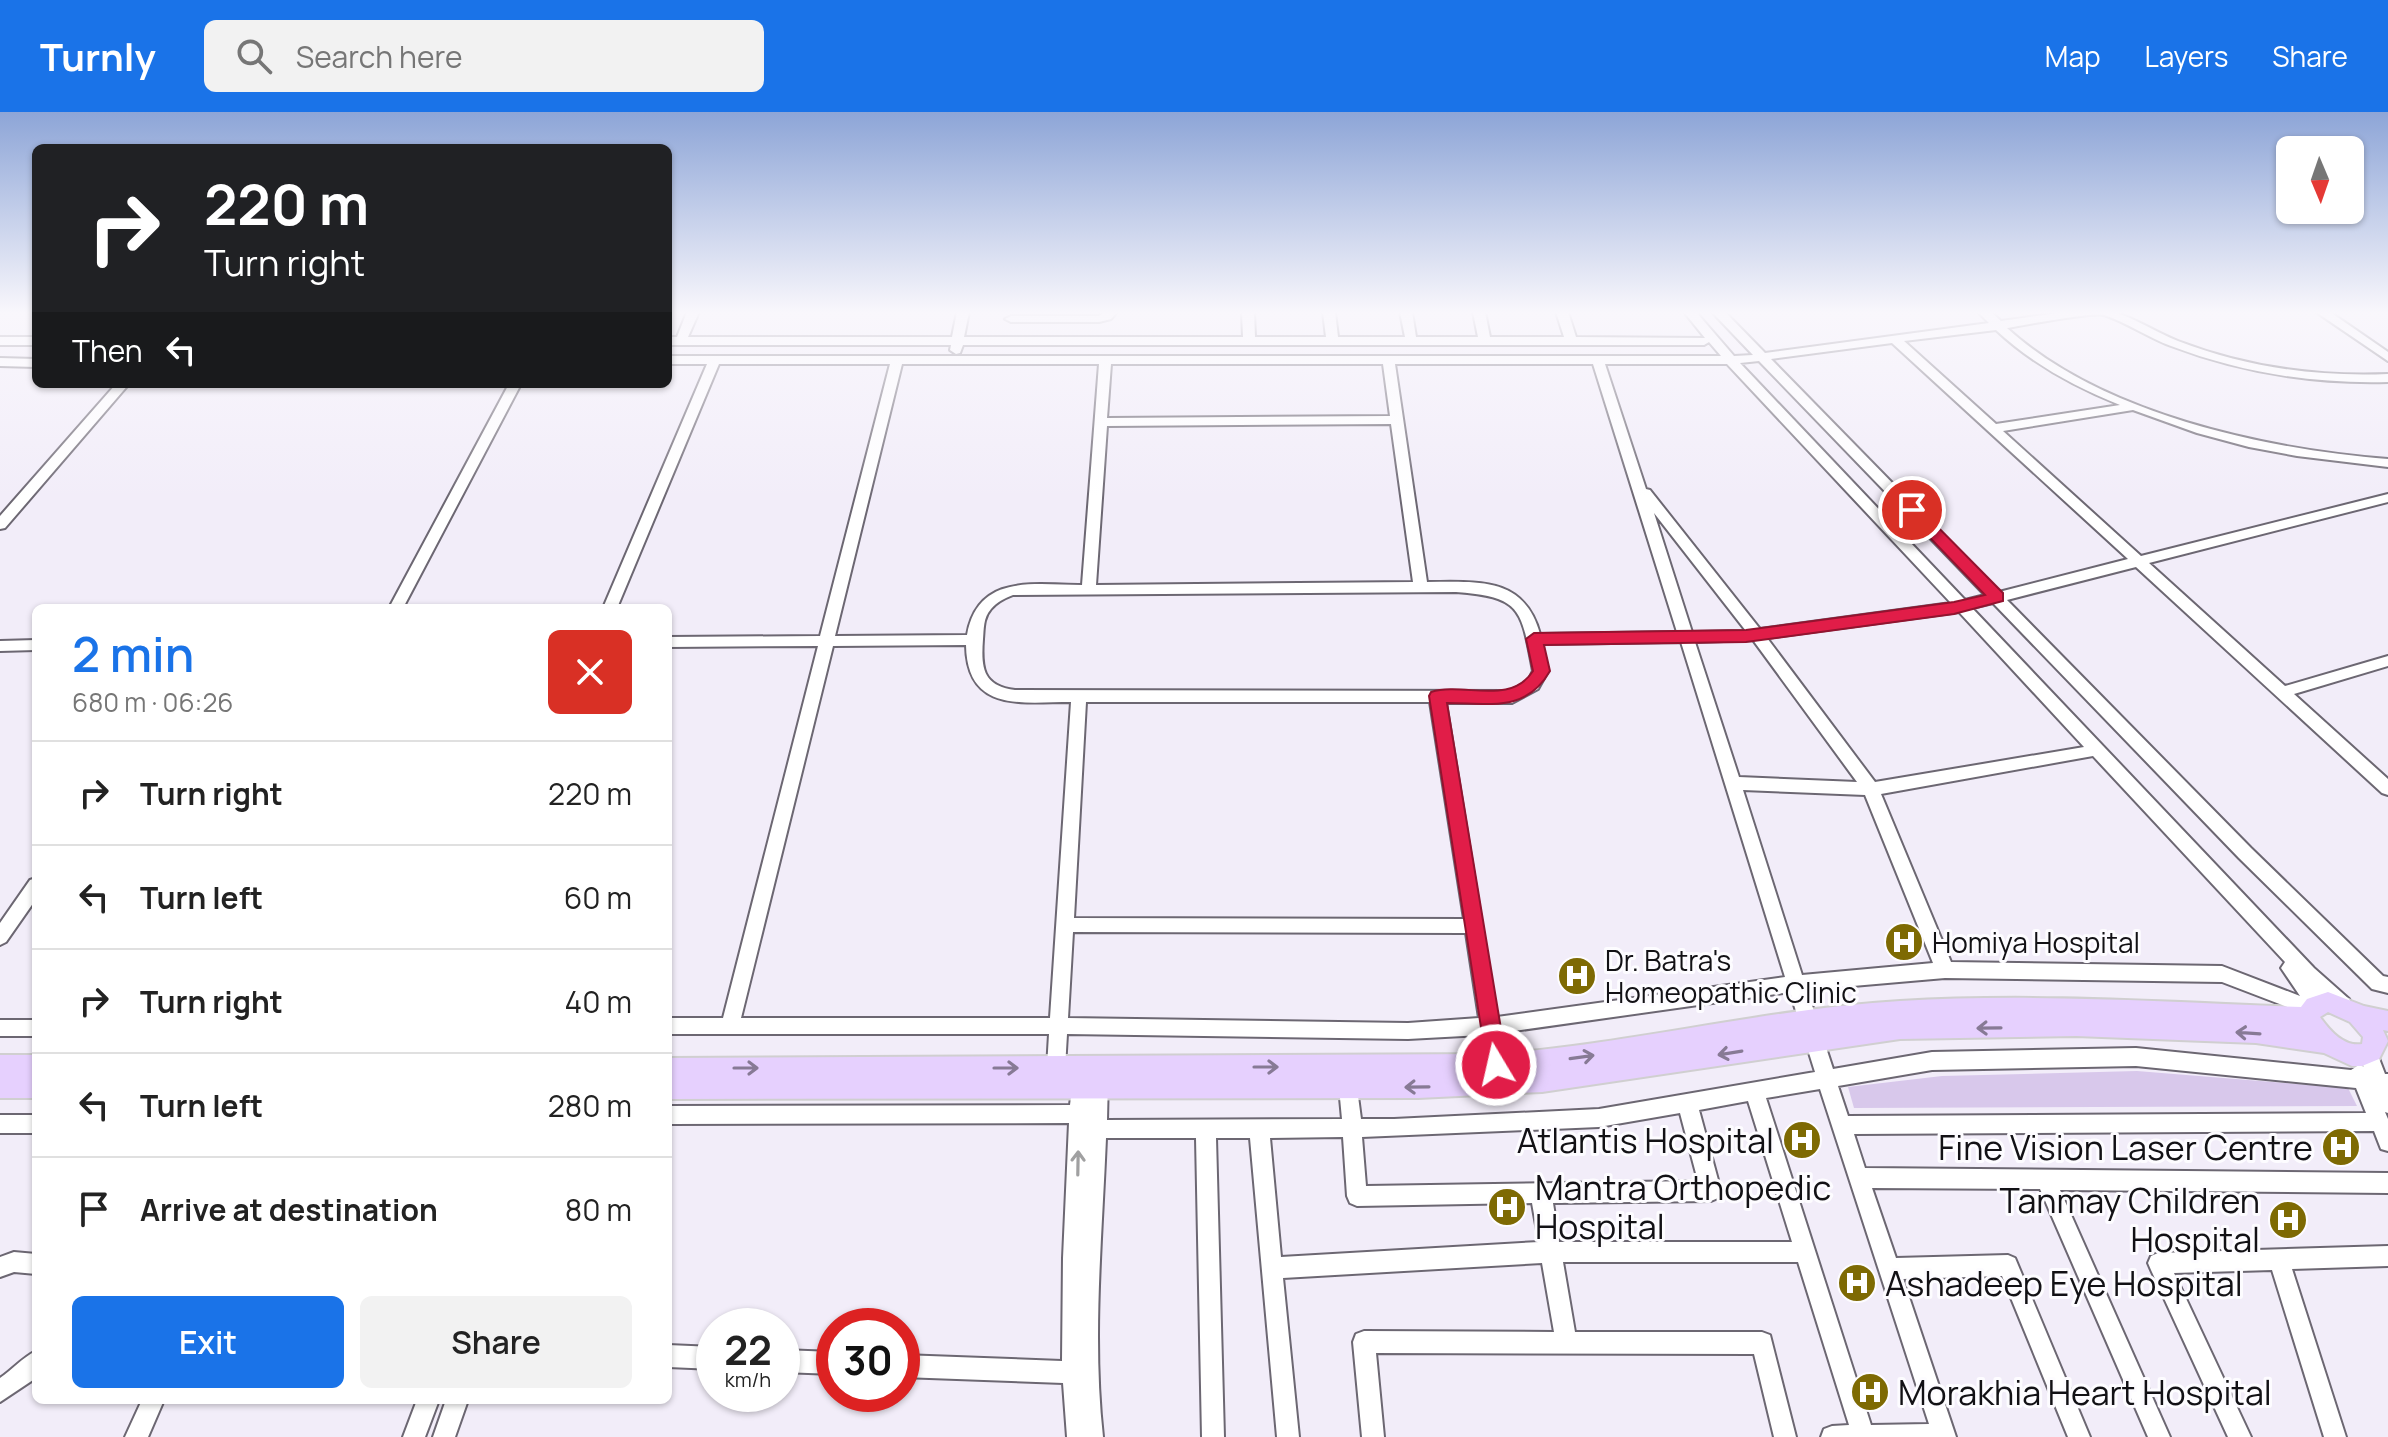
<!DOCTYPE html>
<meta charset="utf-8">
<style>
:root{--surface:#fff;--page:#f2f2f2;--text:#222;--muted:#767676;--line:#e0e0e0;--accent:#1a73e8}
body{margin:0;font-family:Manrope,sans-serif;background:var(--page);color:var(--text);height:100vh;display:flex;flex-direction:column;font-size:30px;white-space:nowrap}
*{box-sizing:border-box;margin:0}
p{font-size:26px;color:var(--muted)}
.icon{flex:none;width:44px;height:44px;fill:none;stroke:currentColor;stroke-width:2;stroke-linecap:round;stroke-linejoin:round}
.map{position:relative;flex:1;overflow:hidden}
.side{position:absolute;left:32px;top:492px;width:640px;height:800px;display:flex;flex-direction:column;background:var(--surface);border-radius:12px;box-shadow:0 2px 6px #0004}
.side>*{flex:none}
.banner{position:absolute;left:32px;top:32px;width:640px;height:244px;border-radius:12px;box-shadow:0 2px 6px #0004;background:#202124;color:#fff;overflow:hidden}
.needle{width:52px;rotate:178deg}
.fabs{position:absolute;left:2276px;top:24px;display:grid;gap:16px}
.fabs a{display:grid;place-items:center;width:88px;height:88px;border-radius:12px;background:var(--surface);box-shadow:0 2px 6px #0004;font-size:40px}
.speed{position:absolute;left:696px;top:1196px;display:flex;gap:16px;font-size:40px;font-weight:700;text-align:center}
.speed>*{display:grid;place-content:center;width:104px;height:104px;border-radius:50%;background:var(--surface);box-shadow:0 2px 6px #0004;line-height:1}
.speed small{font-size:20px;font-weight:400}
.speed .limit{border:12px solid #d22;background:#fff;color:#111}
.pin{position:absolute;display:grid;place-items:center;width:68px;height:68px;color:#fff;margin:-34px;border:4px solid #fff;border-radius:50%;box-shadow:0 2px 8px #0007}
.me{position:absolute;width:88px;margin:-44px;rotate:351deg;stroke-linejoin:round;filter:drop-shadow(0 0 6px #0008)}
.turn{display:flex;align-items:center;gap:28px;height:168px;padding:0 40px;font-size:36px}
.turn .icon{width:104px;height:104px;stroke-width:2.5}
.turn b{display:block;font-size:56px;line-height:68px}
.then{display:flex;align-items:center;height:76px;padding:0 40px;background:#0003;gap:16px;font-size:30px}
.round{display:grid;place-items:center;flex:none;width:84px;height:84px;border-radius:12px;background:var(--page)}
.head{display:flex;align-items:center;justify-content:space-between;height:136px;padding:0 40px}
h1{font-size:48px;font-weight:600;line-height:60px;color:var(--accent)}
.button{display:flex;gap:16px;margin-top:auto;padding:16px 40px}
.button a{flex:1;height:92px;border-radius:12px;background:var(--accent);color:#fff;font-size:32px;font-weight:600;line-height:92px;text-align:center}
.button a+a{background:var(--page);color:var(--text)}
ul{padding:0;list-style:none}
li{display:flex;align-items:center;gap:24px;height:104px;padding:0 40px;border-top:2px solid var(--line)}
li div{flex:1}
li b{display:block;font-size:30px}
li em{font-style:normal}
header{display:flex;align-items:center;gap:48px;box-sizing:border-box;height:112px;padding:0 40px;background:var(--accent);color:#fff}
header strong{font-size:38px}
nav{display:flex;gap:44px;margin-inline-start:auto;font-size:28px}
.search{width:560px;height:72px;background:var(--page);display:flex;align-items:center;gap:20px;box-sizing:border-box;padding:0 28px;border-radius:12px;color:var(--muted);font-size:30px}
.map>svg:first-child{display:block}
</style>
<header>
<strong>Turnly</strong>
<div class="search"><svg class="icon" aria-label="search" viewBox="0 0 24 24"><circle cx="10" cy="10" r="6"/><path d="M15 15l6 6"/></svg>Search here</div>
<nav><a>Map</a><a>Layers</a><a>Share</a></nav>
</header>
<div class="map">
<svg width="2388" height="1325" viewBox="0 0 2388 1325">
<rect width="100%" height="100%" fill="#f2edf9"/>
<path fill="#d8c8eb" d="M 2137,959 L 2348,976 L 2357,994 L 1854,996 L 1848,975 L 1942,964 Z"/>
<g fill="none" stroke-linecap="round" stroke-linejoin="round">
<defs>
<path id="minor" d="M 687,200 L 699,200 L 688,225 L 952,225 L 957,200 L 969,200 L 964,225 L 1243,225 L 1242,200 L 1254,200 L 1255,225 L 1326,225 L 1323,200 L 1335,200 L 1338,225 L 1405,225 L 1400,200 L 1412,200 L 1416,225 L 1478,225 L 1473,200 L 1485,200 L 1490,225 L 1564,225 L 1556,200 L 1568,200 L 1576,225 L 1705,226 L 1684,200 L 1696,200 L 1734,244 L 1753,243 L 1712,200 L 1725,200 L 1765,241 L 1989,211 L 1978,200 L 1991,200 L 2001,209 C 2028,206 2092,193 2116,201 C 2137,207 2157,221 2178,229 C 2246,255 2315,265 2388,262 L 2388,270 C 2313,272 2242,261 2171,234 C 2149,226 2126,210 2104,203 C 2094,200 2024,213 2007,216 C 2101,302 2264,337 2388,347 L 2388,355 L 2297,344 L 2249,335 L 2197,321 L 2133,298 L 2003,319 L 2141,444 L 2388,382 L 2388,390 L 2149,451 L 2285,574 L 2388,544 L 2388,554 L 2294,582 L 2388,667 L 2388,683 L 2382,681 L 2136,455 L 2007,488 L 2251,736 L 2383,864 L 2388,865 L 2388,881 L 2372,877 L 2239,746 L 1993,491 L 1972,496 L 2314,856 L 2349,887 L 2352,893 L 2349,899 L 2343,901 L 2324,888 L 2326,892 L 2323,898 L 2311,904 L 2222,870 L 1945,866 L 1807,878 L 1833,957 L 1932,940 L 2136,936 L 2351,958 L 2359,953 L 2364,955 L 2359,942 L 2361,936 L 2368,933 L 2375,936 L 2385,962 L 2388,962 L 2388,1001 L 2385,1000 L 2388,1007 L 2388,1039 L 2381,1037 L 2374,1019 L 1854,1022 L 1865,1056 L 2388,1061 L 2388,1081 L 2060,1078 L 2170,1325 L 2148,1325 L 2040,1077 L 1872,1076 L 1896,1146 L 2008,1143 L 2015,1146 L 2090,1325 L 2068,1325 L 2002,1164 L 1903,1167 L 1956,1325 L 1821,1325 L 1824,1317 L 1832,1314 L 1849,1313 L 1798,1150 L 1563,1150 L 1575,1220 L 1762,1220 L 1770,1223 L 1796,1325 L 1774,1325 L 1754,1242 L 1376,1241 L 1384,1325 L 1362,1325 L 1353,1230 L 1356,1222 L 1364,1219 L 1554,1220 L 1542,1151 L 1283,1166 L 1299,1325 L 1277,1325 L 1250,1026 L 1216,1026 L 1224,1325 L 1202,1325 L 1196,1026 L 1106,1026 C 1102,1126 1092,1226 1103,1325 L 1067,1325 L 1063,1271 L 902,1265 L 902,1243 L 1062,1249 L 1063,1146 L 1069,1011 L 668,1012 L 668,994 L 1070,993 L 1074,961 L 1081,958 L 1088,961 L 1090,965 L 1092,959 L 1099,956 L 1106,959 L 1108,965 L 1107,1008 L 1342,1007 L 1339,975 L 1342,969 L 1349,966 L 1356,969 L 1361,1007 L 1394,1007 L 1599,997 L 1815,960 L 1790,880 L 1500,921 L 1505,953 L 1503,959 L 1496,962 L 1489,959 L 1482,923 L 1408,927 L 1067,922 L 1065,956 L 1063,962 L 1056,965 L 1049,962 L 1047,956 L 1049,922 L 668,922 L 668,906 L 723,906 L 818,534 L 668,535 L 668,525 L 820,524 L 890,252 L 719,252 L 617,496 L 603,496 L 707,252 L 668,252 L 668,244 L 1721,244 L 1709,230 L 1704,233 L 963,233 L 960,241 L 956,242 L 950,238 L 951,233 L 668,233 L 668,225 L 677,225 ZM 1996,218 C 2031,251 2075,275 2120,293 L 1996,312 L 1904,229 ZM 1892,231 L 2128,447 L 1999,480 L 1771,247 ZM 1759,249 L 1985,483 L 1965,488 L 1740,251 ZM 902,252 L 1099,252 L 1082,473 C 1034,473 978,461 967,523 L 835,524 ZM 1111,252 L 1383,252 L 1390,304 L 1107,306 ZM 1395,252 L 1593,252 L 1677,520 L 1540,522 C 1524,464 1478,470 1427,470 ZM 1605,252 L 1727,252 L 1951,491 L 1760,517 L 1650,378 L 1646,377 ZM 1391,312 L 1413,470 L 1096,473 L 1107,314 ZM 1654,401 L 1746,519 L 1692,520 ZM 1456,480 C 1523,485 1521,498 1533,559 L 1528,569 L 1510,579 L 1015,578 C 982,574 981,555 983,527 C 984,517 983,506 991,497 C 997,490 1005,486 1013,483 ZM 1959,500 L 2084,635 L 1875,670 L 1767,526 ZM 1753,528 L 1857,670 L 1739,665 L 1695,530 ZM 1681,530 L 1785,865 L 1497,905 L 1446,591 L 1512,591 L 1538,577 L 1548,559 L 1542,532 ZM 966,533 C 967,601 1022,590 1071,590 L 1050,906 L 741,906 L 833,534 ZM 1086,590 L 1430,590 L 1464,807 L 1074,806 ZM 2093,644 L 2285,850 L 2281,856 L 2300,884 L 2222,854 L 1951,850 L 1881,682 ZM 1743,678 L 1865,683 L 1933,851 L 1802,863 ZM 1073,820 L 1466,821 L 1479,906 L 1408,911 L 1068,906 ZM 2136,954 L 2356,976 L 2366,1001 L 1848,1004 L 1838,974 L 1932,958 ZM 1820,977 L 1929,1312 L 1871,1313 L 1766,986 ZM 1748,989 L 1792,1130 L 1559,1130 L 1553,1091 L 1711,1089 L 1718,1086 L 1721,1079 L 1699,998 ZM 1680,1001 L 1698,1069 L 1366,1074 L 1362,1025 L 1599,1015 ZM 1343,1025 L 1347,1084 L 1350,1091 L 1357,1094 L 1532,1091 L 1539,1130 L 1281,1145 L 1270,1026 Z
M 1105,200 L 1117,200 L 1111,207 L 1099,210 L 1011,210 L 1005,207 L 1011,204 L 1099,204 Z
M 2316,200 L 2330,200 L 2388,240 L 2388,249 Z
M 0,225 L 36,225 L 36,233 L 0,233 Z
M 0,246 L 36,247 L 36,255 L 0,254 Z
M 116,272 L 129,272 L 5,416 L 0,417 L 0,404 Z
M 509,272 L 521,272 L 403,496 L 389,496 Z
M 36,528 L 36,538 L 0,539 L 0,529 Z
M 36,766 L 36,787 L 6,830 L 0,833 L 0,811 L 30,768 Z
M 0,908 L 36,908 L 36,924 L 0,924 Z
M 0,1003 L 36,1003 L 36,1021 L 0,1021 Z
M 2388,1134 L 2388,1154 L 2292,1157 L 2346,1325 L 2324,1325 L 2272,1158 L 2174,1161 L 2251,1325 L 2228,1325 L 2151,1158 L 2148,1151 L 2151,1144 L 2158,1141 Z
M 14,1140 L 36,1142 L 36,1162 L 14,1160 L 0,1165 L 0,1145 Z
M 668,1233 L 714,1235 L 714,1257 L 668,1255 Z
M 782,1238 L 834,1240 L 834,1262 L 782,1260 Z
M 36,1239 L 36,1266 L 0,1290 L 0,1266 C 12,1258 23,1245 36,1239 Z
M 142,1288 L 164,1288 L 148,1325 L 125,1325 Z
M 417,1288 L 439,1288 L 425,1325 L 403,1325 Z
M 446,1288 L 468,1288 L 455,1325 L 433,1325 Z"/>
<path id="major" d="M 2328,880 L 2364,894 L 2388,899 L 2388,919 L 2383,918 L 2388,929 L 2379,947 L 2362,954 L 2352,954 L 2324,941 L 2256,931 L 2076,924 L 1900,927 L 1542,980 L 1418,986 L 668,987 L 668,946 L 1496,942 C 1631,932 1764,897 1900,889 C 2033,881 2168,890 2301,895 L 2307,887 ZM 2328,900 L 2350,910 L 2363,925 L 2362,932 C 2344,935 2330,919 2320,905 Z
M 0,943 L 36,943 L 36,986 L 0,986 Z"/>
</defs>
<use href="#minor" stroke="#6c6772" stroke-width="4"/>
<use href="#major" stroke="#d0cfd0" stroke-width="4"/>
<use href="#minor" fill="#fff" fill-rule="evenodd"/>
<use href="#major" fill="#e6d0fe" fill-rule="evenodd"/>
</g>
<defs><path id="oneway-shaft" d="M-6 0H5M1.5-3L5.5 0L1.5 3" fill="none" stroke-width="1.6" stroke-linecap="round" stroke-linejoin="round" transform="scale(2)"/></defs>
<g stroke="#877a95">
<use href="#oneway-shaft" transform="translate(1989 916) rotate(179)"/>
<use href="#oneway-shaft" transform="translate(2248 921) rotate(-176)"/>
<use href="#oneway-shaft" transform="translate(1730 941) rotate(171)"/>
<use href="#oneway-shaft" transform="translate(1582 945) rotate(-8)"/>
<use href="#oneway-shaft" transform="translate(1266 955)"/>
<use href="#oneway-shaft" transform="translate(746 956)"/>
<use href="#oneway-shaft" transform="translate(1006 956)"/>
<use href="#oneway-shaft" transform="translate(1417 975) rotate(179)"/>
</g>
<use stroke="#a0a0a1" href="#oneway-shaft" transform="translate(1078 1051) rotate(-89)"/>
<linearGradient id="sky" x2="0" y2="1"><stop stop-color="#8da5d7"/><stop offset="0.52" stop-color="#f9f7fc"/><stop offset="1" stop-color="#f9f7fc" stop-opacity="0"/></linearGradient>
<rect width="2388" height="386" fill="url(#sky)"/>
<path fill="#e11d48" stroke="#92132f" stroke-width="2" d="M 1912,393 L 1918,395 L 2003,481 L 2003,489 L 1954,502 L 1746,530 L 1544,533 L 1550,559 C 1526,601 1489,591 1447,591 L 1507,953 L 1503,960 L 1496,963 L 1488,960 L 1429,584 L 1431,580 C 1465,570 1510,594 1533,559 L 1526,527 L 1534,521 L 1746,518 L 1954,490 L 1985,483 L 1907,402 L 1905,398 Z"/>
<defs>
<symbol id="hospital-disc" viewBox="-11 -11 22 22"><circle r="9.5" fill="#7e6a03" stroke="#fdfcff"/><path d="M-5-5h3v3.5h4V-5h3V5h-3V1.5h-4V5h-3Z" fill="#fff"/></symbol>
</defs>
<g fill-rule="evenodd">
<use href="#hospital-disc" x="1882" y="808" width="44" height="44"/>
<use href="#hospital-disc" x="1555" y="842" width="44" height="44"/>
<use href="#hospital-disc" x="1780" y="1006" width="44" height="44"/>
<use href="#hospital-disc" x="2319" y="1013" width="44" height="44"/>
<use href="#hospital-disc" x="1485" y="1073" width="44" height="44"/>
<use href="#hospital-disc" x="2266" y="1086" width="44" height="44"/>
<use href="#hospital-disc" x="1835" y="1149" width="44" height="44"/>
<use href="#hospital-disc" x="1848" y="1258" width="44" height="44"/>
</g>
<g text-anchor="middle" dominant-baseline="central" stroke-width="6" stroke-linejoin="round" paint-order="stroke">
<g font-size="28" fill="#121115" stroke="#fdfcff" text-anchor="start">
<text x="1932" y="830">Homiya Hospital</text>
<text x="1605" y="848">Dr. Batra's<tspan x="1605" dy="32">Homeopathic Clinic</tspan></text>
</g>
<g font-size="34" fill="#121115" stroke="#fdfcff" text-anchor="end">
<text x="1774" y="1028">Atlantis Hospital</text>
<text x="2313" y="1035">Fine Vision Laser Centre</text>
<text x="1535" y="1075" text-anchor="start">Mantra Orthopedic<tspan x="1535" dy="39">Hospital</tspan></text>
<text x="2260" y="1088">Tanmay Children<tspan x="2260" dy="39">Hospital</tspan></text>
<text x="1885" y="1171" text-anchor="start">Ashadeep Eye Hospital</text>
<text x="1898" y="1280" text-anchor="start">Morakhia Heart Hospital</text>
</g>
</g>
</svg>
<div class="fabs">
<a><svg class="needle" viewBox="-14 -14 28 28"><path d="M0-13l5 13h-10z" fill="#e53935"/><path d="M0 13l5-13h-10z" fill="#767676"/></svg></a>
</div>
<div class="speed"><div>22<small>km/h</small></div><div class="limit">30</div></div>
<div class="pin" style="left:1912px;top:398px;background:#d93025"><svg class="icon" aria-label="arrive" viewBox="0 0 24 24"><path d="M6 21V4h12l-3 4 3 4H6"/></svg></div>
<svg class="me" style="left:1496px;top:953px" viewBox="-20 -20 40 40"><circle r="17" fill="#e11d48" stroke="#fff" stroke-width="3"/><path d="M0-11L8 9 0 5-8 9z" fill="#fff"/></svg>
<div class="banner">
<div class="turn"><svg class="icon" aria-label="right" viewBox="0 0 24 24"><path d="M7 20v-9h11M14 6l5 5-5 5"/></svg><div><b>220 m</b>Turn right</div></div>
<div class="then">Then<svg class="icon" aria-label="left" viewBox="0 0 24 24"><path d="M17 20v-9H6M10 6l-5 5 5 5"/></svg></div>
</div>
<section class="side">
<div class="head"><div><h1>2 min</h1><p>680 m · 06:26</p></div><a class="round" style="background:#d93025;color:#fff"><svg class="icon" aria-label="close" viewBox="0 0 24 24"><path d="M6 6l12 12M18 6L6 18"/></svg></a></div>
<ul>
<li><svg class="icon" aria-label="right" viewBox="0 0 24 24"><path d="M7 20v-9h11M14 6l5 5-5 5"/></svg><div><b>Turn right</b></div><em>220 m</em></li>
<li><svg class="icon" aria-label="left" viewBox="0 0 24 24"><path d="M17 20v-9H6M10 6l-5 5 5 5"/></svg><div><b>Turn left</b></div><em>60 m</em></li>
<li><svg class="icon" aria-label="right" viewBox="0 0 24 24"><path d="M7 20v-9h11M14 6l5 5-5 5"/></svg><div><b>Turn right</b></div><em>40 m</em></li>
<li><svg class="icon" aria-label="left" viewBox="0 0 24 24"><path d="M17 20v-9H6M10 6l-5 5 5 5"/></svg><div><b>Turn left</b></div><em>280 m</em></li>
<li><svg class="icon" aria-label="arrive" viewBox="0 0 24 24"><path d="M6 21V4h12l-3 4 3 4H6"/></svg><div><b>Arrive at destination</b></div><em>80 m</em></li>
</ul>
<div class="button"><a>Exit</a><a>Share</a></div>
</section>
</div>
